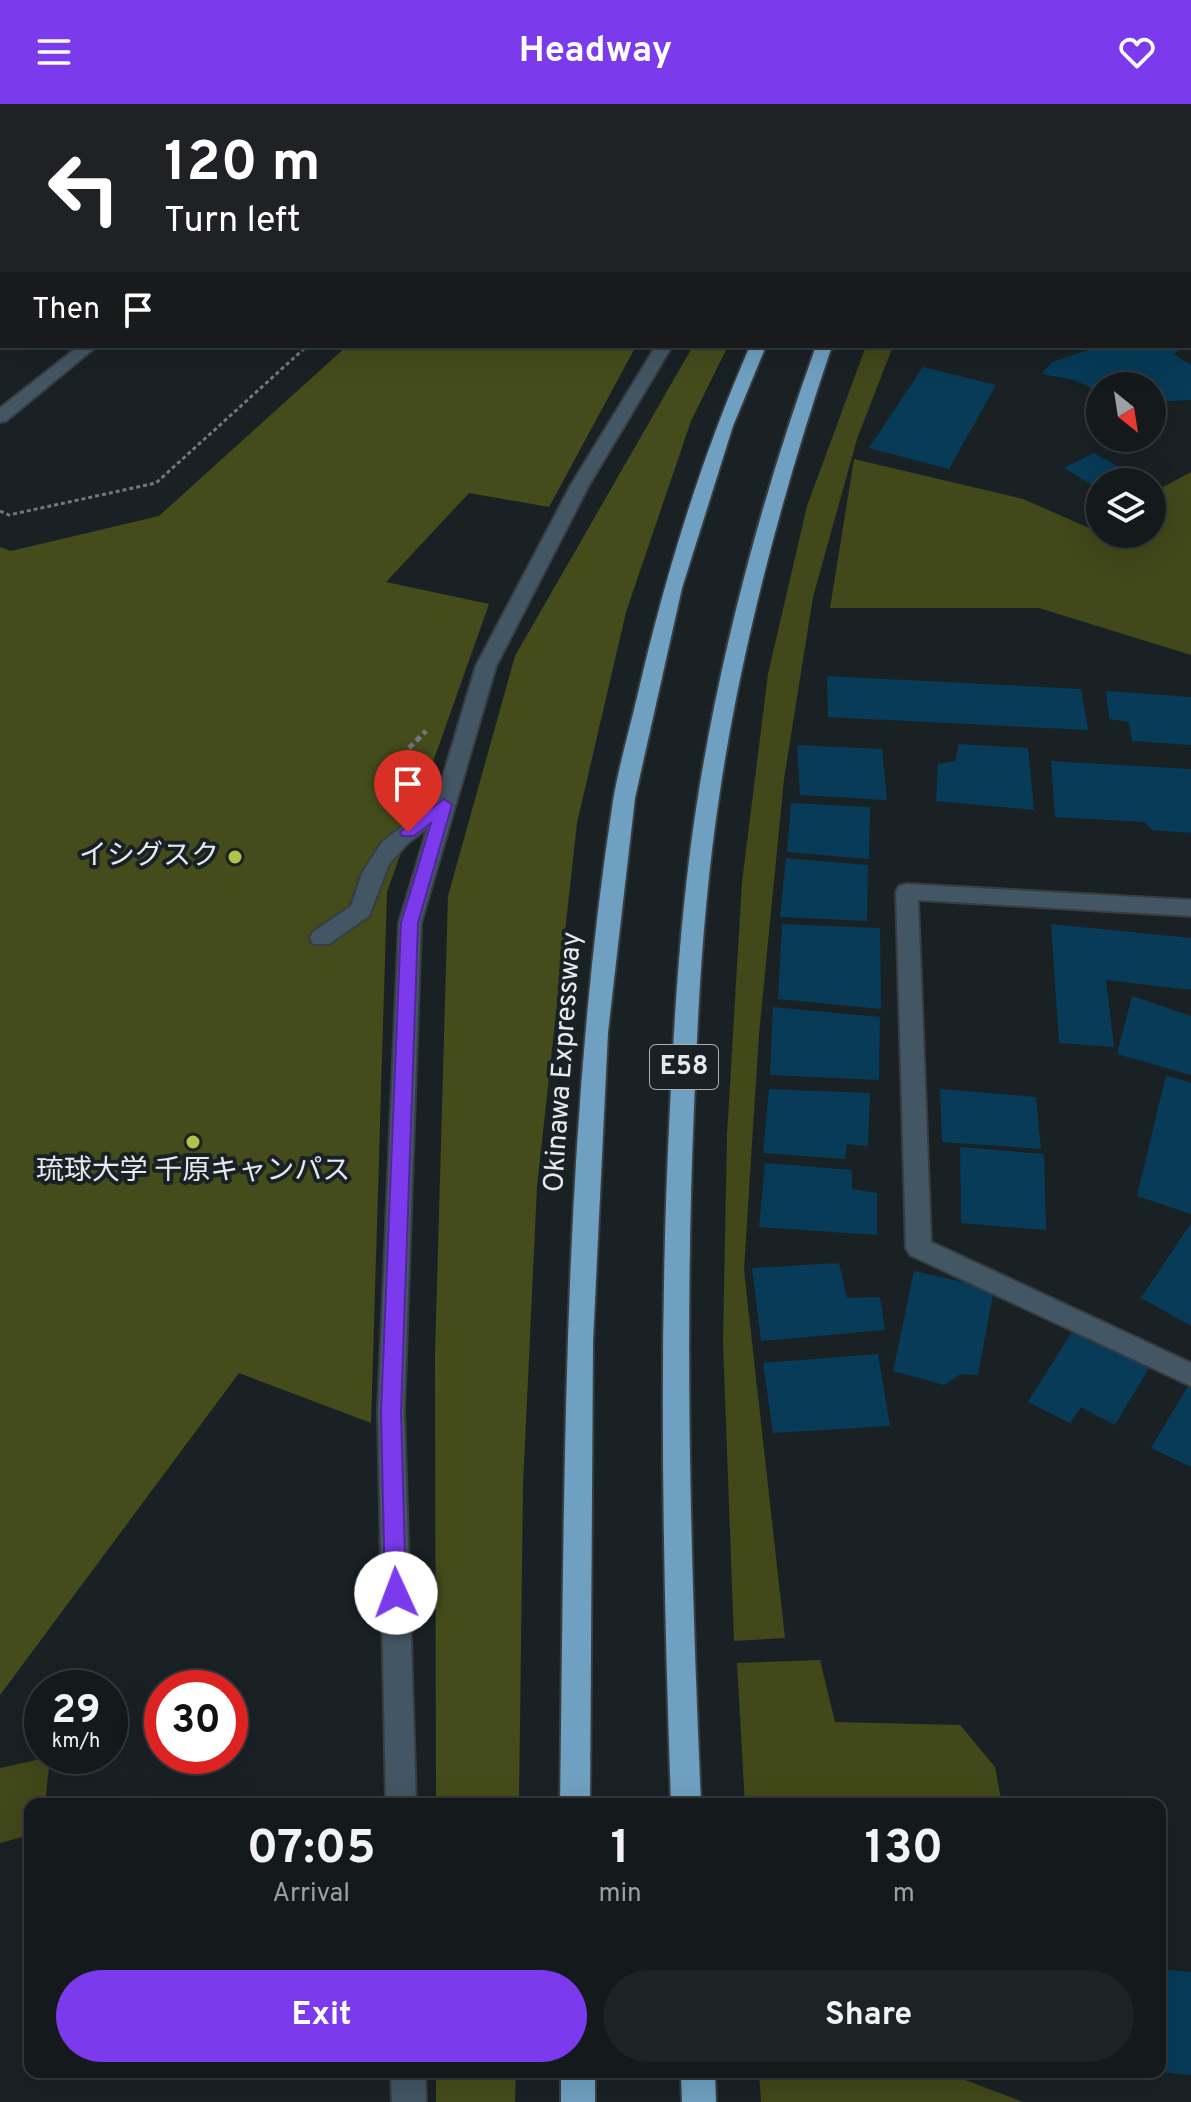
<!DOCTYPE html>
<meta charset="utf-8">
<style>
:root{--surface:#14191c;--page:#1d2225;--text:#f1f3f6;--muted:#9da0a3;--line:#33383b;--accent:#7c3aed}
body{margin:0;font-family:Overpass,"Noto Sans JP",sans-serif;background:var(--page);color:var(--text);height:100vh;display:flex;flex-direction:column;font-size:30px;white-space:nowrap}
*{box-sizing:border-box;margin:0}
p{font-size:26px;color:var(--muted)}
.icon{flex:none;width:44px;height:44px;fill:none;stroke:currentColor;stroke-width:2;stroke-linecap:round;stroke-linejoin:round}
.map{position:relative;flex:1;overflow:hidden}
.drawer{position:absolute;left:24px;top:1694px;width:1142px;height:280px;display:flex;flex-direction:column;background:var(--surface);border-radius:16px;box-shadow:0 8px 32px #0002,0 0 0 2px var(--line)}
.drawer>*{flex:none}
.top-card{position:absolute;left:0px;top:0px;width:1192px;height:244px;box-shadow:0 8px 32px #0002,0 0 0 2px var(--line);background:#202124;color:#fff;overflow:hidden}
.needle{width:52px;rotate:150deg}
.controls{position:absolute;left:1086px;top:268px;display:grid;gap:16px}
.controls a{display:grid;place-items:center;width:80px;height:80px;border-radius:50%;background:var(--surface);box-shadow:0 8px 32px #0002,0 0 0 2px var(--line);font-size:40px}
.speed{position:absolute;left:24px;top:1566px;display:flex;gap:16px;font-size:40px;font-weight:700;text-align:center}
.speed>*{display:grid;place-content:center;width:104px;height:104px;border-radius:50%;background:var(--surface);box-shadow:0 8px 32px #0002,0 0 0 2px var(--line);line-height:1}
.speed small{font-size:20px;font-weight:400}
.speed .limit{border:12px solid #d22;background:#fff;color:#111}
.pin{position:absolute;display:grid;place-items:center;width:68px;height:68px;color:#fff;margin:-82px -34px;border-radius:50% 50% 50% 0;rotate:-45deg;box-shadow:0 0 8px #0007}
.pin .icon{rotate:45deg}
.me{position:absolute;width:88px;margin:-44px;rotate:358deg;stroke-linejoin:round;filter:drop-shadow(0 0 6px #0008)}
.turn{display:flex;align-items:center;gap:28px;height:168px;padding:0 32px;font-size:36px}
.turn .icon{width:104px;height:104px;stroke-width:2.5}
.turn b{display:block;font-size:56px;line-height:68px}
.then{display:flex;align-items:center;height:76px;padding:0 32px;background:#0003;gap:16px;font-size:30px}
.eta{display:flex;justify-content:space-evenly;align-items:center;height:136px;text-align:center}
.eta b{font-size:48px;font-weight:700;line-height:56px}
.button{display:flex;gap:16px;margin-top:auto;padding:16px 32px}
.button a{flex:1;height:92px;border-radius:48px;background:var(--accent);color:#fff;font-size:32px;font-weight:700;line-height:92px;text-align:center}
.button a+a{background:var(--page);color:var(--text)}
header{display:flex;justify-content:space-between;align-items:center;height:104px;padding:0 32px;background:var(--accent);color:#fff;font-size:36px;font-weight:700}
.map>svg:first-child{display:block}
</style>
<header><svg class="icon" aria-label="menu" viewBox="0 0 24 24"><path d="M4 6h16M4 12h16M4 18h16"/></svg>Headway<svg class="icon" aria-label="heart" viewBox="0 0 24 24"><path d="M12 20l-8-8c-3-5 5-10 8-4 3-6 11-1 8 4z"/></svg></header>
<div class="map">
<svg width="1191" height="1998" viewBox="0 0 1191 1998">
<rect width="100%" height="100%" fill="#1a2125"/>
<path fill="#414819" d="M 866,242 L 893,242 L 857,335 L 813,493 L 784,675 L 759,930 L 744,1166 L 785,1534 L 734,1537 L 723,1238 L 727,1031 L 742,778 L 768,570 L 807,402 Z
M 854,355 L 1023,395 L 1089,424 L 1100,418 L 1100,430 L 1152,430 L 1152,389 L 1191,368 L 1191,551 L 1039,504 L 830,504 Z
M 820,1556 L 835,1618 L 960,1621 L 995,1663 L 1002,1700 L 745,1700 L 737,1559 Z
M 50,1653 L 45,1700 L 30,1700 L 30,1731 L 0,1739 L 0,1664 Z
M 759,1968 L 944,1968 L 1023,1998 L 761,1998 Z"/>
<path fill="#454c1b" d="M 418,0 L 756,0 L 415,2 Z
M 347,242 L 636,242 L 549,403 L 469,389 L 386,478 L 489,500 L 387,788 L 371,1319 L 239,1269 L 0,1591 L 0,443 L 11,447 L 159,412 Z
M 693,242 L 728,242 L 691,317 L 626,508 L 577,719 L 537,1082 L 523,1381 L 519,1700 L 436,1700 L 435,1251 L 448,792 L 515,552 Z
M 436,1968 L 516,1968 L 515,1998 L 436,1998 Z"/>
<path fill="#073b58" d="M 1100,242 L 1188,242 L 1173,250 L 1191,261 L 1191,296 L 1152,298 L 1152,282 L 1100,282 L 1100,288 L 1074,276 L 1042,270 L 1052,258 Z
M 923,263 L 996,281 L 949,365 L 869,344 Z
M 1094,349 L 1125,366 L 1095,383 L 1064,364 Z
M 827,572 L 1081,585 L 1088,626 L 828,613 Z
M 1106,587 L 1191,593 L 1191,641 L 1132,637 L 1129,618 L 1109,615 Z
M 959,640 L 1028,644 L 1034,706 L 936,697 L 938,660 L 955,657 Z
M 797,641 L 882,645 L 887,696 L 800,691 Z
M 1051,657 L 1191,665 L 1191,729 L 1152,726 L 1145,718 L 1055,713 Z
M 791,699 L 870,703 L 869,755 L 787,748 Z
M 786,754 L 868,761 L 867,817 L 780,813 Z
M 782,820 L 880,824 L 881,905 L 778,895 Z
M 1051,820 L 1191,834 L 1191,886 L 1106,876 L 1114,943 L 1059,939 Z
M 1132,892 L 1191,912 L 1191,971 L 1117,950 Z
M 773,903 L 880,913 L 879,976 L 770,971 Z
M 1166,971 L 1191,979 L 1191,1110 L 1137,1092 Z
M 769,985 L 870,989 L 868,1042 L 847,1040 L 845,1055 L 763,1049 Z
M 940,985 L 1036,993 L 1041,1045 L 942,1038 Z
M 960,1043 L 1044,1050 L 1046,1126 L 961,1119 Z
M 765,1059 L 852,1066 L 852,1085 L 877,1089 L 877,1131 L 759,1123 Z
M 1191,1119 L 1191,1222 L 1141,1194 Z
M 839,1159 L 847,1194 L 880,1193 L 885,1226 L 761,1237 L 752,1164 Z
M 914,1167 L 994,1185 L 978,1271 L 961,1270 L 944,1281 L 893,1267 Z
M 1073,1226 L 1149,1264 L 1115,1321 L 1081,1303 L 1070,1319 L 1028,1298 Z
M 878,1250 L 890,1322 L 773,1329 L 763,1259 Z
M 1188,1282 L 1191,1283 L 1191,1363 L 1151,1344 Z
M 1160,1865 L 1191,1868 L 1191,1971 L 1160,1968 Z"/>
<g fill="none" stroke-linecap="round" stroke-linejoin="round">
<defs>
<path id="service" d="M 352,0 L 373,0 L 374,2 L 353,2 Z
M 0,3 L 2,3 L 2,12 L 0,12 Z
M 444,694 L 451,696 L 455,701 L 451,706 L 408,739 L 389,760 L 369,812 L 329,840 L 313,840 L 310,834 L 313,828 L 351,802 L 362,769 L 382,738 L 437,696 Z"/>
<path id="minor" d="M 1190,224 L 1191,224 L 1191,235 L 1190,235 Z
M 79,242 L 97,242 L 6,317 L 0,318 L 0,304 Z
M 656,242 L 672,242 L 589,381 L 496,562 L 421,819 L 404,1308 L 416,1700 L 386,1700 L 378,1308 L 399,819 L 476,562 L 571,381 Z
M 907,780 L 1191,796 L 1191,812 L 918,796 L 931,1138 L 1191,1259 L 1191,1282 L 910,1151 L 906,1144 L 896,788 L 899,782 Z
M 391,1968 L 425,1968 L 426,1998 L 392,1998 Z"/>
<path id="motorway" d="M 750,242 L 766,242 L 733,322 L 682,484 L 635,694 L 608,928 L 593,1238 L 590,1700 L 560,1700 C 565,1366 562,1029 613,697 C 619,661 630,624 638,589 C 666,469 701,354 750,242 Z
M 816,242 L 832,242 C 784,383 742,539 720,687 C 704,791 698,898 694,1004 C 684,1236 691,1468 701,1700 L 671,1700 C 663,1468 658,1236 670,1003 C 675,898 682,790 699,686 C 723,538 765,383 816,242 Z
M 561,1968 L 595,1968 L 595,1998 L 561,1998 Z
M 681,1968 L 715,1968 L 716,1998 L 682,1998 Z"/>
</defs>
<use href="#service" stroke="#373d41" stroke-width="4"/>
<use href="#minor" stroke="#373d41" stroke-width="4"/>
<use href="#motorway" stroke="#373d41" stroke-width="4"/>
<path stroke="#72787c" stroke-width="3" stroke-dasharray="4 3" stroke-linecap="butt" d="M 0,407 L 9,411 L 156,379 L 307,242"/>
<path stroke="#72787c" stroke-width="5" stroke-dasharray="6 4" stroke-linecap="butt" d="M 409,644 L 426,627"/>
<use href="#service" fill="#435663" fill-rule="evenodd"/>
<use href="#minor" fill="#435663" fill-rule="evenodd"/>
<use href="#motorway" fill="#70a0c1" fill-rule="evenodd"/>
</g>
<path fill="#7c3aed" stroke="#51269a" stroke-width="2" d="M 444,695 L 452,701 L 418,819 L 401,1308 L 406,1489 L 403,1496 L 396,1499 L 388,1496 L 385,1489 L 381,1308 L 401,819 L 431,719 L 414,732 L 402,732 L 400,728 Z"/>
<g fill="#b2c34c" stroke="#1a2125" stroke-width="3">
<circle cx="235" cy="753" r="8"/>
<circle cx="193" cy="1038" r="8"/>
</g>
<g text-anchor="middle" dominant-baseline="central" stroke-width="8" stroke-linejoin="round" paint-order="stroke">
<rect fill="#1a2125" stroke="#a9aeb2" stroke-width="2" x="650" y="941" width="68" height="44" rx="6"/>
<g font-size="26" font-weight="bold" fill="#e6eaee">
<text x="684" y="963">E58</text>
</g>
<g font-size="28" fill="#e6eaee" stroke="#1a2125" text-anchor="end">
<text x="219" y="753">イシグスク</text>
<text x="193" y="1068" text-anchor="middle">琉球大学 千原キャンパス</text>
</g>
<g font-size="28" fill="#e6eaee" stroke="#1a2125">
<text transform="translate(564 958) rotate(-86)">Okinawa Expressway</text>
</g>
</g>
</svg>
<div class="controls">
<a><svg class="needle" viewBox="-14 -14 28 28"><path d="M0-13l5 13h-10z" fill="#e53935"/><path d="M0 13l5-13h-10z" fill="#9da0a3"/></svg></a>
<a><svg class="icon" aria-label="layers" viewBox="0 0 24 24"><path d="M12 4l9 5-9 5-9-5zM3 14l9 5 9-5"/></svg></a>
</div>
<div class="speed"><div>29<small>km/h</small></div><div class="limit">30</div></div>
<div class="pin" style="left:408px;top:728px;background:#d93025"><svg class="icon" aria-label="arrive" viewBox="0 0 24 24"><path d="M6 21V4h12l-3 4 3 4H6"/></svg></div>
<svg class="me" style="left:396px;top:1489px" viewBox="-20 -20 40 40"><circle r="19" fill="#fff"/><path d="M0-13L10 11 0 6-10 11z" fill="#7c3aed"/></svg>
<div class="top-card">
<div class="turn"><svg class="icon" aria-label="left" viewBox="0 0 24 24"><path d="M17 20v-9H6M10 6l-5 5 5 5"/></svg><div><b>120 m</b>Turn left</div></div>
<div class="then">Then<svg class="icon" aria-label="arrive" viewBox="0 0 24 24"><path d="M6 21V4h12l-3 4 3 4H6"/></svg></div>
</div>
<section class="drawer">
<div class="eta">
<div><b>07:05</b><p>Arrival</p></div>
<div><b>1</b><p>min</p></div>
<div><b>130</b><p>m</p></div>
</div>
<div class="button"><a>Exit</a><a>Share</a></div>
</section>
</div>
